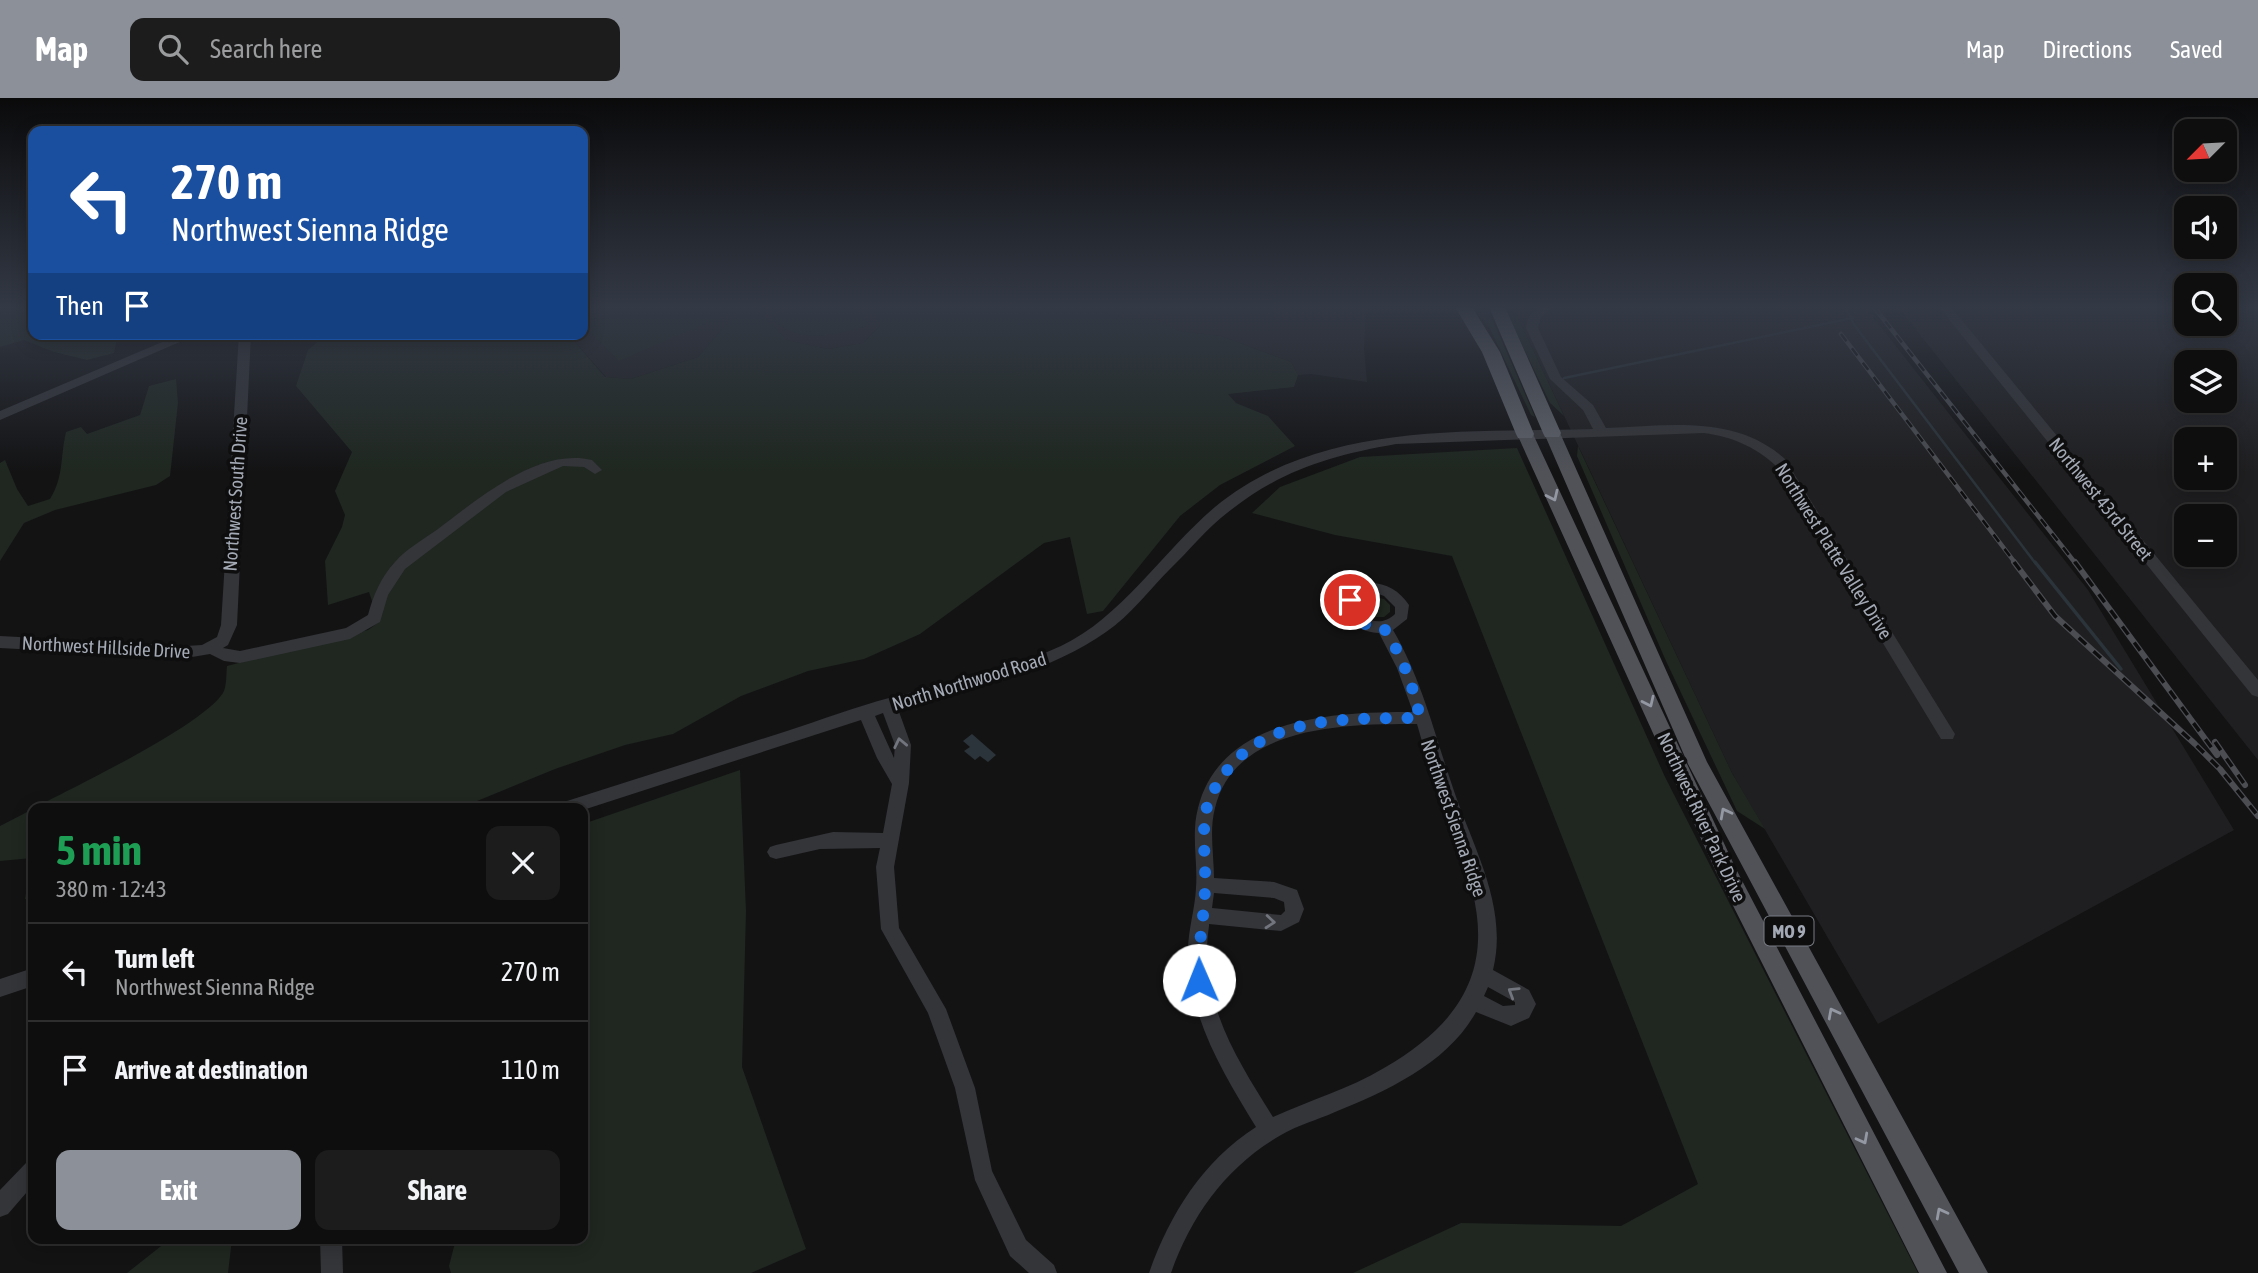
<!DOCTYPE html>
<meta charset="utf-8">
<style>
:root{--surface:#0e0e0f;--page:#1c1c1d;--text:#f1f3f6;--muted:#9b9c9e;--line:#2e2e2f;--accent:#8c9099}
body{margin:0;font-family:"Asap Condensed",sans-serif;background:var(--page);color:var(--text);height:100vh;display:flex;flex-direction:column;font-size:26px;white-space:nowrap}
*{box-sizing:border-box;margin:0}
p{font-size:23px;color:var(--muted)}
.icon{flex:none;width:38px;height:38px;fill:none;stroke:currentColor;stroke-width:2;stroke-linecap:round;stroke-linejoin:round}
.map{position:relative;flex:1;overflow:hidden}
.panel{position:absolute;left:28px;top:705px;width:560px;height:441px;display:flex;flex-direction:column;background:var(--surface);border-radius:14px;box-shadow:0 4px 18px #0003,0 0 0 2px var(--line)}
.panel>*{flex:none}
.top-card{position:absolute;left:28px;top:28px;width:560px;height:214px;border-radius:14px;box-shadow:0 4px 18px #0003,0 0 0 2px var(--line);background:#1a4fa0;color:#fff;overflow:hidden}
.needle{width:46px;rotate:246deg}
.tools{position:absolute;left:2174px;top:21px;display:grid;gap:14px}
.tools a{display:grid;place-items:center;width:63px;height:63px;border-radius:14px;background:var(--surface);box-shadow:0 4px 18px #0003,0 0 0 2px var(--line);font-size:35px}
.pin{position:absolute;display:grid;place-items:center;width:60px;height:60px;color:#fff;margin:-30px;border:4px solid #fff;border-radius:50%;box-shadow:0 2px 7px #0007}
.me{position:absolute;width:77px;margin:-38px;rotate:359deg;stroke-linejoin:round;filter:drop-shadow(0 0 5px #0008)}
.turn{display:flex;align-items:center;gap:24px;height:147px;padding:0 28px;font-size:32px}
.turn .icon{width:91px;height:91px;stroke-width:2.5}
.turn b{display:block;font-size:49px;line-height:60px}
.then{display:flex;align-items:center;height:66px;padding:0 28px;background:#0003;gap:14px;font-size:26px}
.round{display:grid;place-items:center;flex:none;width:74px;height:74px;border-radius:14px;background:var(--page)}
.head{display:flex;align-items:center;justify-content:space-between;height:119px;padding:0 28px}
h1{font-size:42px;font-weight:700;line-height:52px;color:#1e9e55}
.primary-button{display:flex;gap:14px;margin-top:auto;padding:14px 28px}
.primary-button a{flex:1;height:80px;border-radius:14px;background:var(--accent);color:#fff;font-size:28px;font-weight:700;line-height:80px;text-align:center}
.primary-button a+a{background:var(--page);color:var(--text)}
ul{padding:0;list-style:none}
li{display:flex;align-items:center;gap:21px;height:98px;padding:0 28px;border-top:2px solid var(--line)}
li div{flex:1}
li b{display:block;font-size:26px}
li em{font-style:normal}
header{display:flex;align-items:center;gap:42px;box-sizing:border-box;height:98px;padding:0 35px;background:var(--accent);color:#fff}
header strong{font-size:33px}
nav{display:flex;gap:38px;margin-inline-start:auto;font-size:24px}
.search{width:490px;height:63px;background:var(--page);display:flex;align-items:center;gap:18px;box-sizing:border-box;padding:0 24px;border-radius:14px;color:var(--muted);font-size:26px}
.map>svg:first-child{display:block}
</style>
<header>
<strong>Map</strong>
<div class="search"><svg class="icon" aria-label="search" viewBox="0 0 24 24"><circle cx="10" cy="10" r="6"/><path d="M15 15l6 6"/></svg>Search here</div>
<nav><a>Map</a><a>Directions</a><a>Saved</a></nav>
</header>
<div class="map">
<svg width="2258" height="1175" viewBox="0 0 2258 1175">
<rect width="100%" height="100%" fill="#131314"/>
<path fill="#1f1f21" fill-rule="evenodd" d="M 583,209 L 872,209 L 880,227 L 863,245 L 828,251 L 787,242 L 763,218 L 730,222 L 698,259 L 631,281 L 606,279 L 568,236 L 583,236 Z
M 1097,209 L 1366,209 L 1364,251 L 1367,284 L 1311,276 L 1298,277 L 1291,264 L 1221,238 L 1179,233 L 1155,220 L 1127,221 L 1102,214 Z
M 1513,209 L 1865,209 L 2088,492 L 2234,732 L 1878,926 L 1732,675 Z
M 1898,209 L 2186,209 L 2186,226 L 2224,226 L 2224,209 L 2258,209 L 2258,662 ZM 2186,264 L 2224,264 L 2224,303 L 2186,303 ZM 2186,341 L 2224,341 L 2224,380 L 2186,380 ZM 2186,418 L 2224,418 L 2224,457 L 2186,457 Z"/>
<path fill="#1f2720" d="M 0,209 L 33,209 L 33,236 L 118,236 L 114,255 L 87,262 L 54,254 L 24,242 L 0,249 Z
M 630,209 L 725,209 L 732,214 L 619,263 L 583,228 Z
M 793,209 L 857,209 L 869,227 C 836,237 799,248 772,220 Z
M 872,209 L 1097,209 L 1102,214 L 1127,221 L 1155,220 L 1179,233 L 1221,238 L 1291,264 L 1298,277 L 1294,289 L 1228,296 L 1236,305 L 1268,318 L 1295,348 L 1220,387 L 1180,418 L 1103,513 L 1087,516 L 1070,439 L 1044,445 L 920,536 L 864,561 L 808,573 L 741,598 L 673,636 L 625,647 L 555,671 L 460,710 L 34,710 C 74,689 202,628 223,595 C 227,588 226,576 227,568 L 368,532 L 379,524 L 369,494 L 328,507 L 325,463 L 342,429 L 345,417 L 335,393 L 352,354 L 296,288 L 308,252 L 327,236 L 568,236 L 605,279 L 631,281 L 698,259 L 730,222 L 751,212 L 763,218 L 787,242 L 828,251 L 863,245 L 880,228 Z
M 1471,209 L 1487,209 L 1535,319 L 1531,317 L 1489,229 Z
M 1504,209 L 1513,209 L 1564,318 L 1550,305 Z
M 176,281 L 178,305 L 170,378 L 156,387 L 55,412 L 24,425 L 0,463 L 0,365 L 5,362 L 17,391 L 28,408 L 50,401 C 64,379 60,359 66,334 L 81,329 L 87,336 L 140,317 L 149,288 Z
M 1578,348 L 1732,675 L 1765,731 L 1737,713 L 1666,563 L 1577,358 Z
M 1517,350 L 1665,679 L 1918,1175 L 1353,1175 L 1461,1125 L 1621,1128 L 1698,1086 L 1452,458 L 1335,437 L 1252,415 L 1280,389 L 1360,359 Z
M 1374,499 L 1384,501 L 1390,507 L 1390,514 L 1384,519 L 1370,519 L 1362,514 L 1362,503 Z
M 740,672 L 746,813 L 742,969 L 806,1151 L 751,1175 L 451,1175 L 449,1168 L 456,1141 L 583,1141 L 583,726 Z
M 33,711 L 33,802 L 25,801 L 32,760 L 0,763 L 0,728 Z
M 170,1141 L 232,1141 L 228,1175 L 127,1175 Z"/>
<path fill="#2b343a" d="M 972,636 L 996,657 L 988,664 L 980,658 L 975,662 L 964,653 L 970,649 L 963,643 Z"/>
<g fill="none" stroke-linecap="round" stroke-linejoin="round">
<path stroke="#2b343a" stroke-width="2.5" d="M 1845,209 L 1855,228 L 2036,466
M 1564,280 L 1853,220"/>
<path stroke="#2b343a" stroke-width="3.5" d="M 2035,464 L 2121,571"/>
<path fill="#343539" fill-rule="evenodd" d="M 1539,209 L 1552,209 L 1541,219 L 1538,230 L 1561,279 L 1593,307 L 1606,330 C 1668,328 1735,316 1785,361 L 1955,636 L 1953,641 L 1941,641 L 1775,367 C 1754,348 1732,339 1704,335 L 1396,346 C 1329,358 1281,372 1227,415 C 1206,431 1189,453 1170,471 C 1150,491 1130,518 1106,534 C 1045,577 969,591 898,611 L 911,647 L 909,685 L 894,769 L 899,830 L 946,911 L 975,990 L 992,1073 L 1026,1142 L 1054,1167 L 1057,1175 L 1029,1175 L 1010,1158 L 975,1082 L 955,990 L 928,915 L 881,831 L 876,769 L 880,750 L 820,751 L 776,761 L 770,759 L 767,754 L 770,749 L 776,747 L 833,734 L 883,735 L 892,686 L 877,660 L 861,622 L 583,712 L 559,710 L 561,705 L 567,703 C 640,680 714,656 787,633 C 821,622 855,609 889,600 C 945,585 1007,573 1061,548 C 1121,520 1164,452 1215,409 C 1321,322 1465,335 1593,331 L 1583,312 L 1550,281 L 1526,230 L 1529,218 ZM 883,615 L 895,647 L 894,660 L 875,618 Z
M 1939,209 L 1951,209 L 2258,582 L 2258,599 L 2252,597 Z
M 181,236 L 198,236 L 0,322 L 0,313 Z
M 239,236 L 251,236 L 237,527 L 228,547 L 223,550 L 240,553 L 346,530 L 368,517 C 373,498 381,479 395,464 C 406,451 424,441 438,431 C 478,401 538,349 592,362 L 602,372 L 595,376 L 584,369 L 563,368 L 506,394 L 405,471 L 388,497 L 380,524 L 350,541 L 240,565 L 224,563 L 210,556 L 186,560 L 0,550 L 0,538 L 186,548 L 202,547 L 217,539 L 221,527 Z
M 1367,485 C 1385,484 1399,492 1409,507 L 1407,521 L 1393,532 C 1421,580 1434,634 1452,687 C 1471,746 1509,807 1493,872 L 1529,892 L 1536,906 L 1529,920 L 1511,928 L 1476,914 C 1448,965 1387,993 1335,1014 C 1317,1022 1298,1027 1281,1037 C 1228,1067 1191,1117 1171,1175 L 1149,1175 C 1170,1116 1202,1064 1256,1029 C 1223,975 1188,918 1188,853 C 1188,832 1195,811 1196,790 C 1198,764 1191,736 1198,710 C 1221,618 1336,614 1413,614 L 1397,570 L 1379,535 C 1360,534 1348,525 1342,507 C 1345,493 1353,489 1367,485 ZM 1376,495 L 1384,498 L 1395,509 L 1395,516 C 1382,529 1363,524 1356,507 L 1364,497 ZM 1417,626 C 1425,653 1432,681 1442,707 C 1452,736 1465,763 1472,792 C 1494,877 1455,929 1384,970 C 1349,991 1310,1002 1273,1019 C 1236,960 1198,901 1209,828 L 1209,826 L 1281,833 L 1299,824 L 1304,811 L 1297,792 L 1274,784 L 1214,780 C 1214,757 1209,733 1215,710 C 1235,626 1349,626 1417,626 ZM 1214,795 L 1274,800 L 1284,804 L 1285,813 L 1281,817 L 1212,810 ZM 1488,889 L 1515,904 L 1515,907 L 1503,908 L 1484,898 Z
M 33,870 L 33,888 L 0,899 L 0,881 Z
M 33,1062 L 33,1087 L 8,1116 L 0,1119 L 0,1092 L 26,1065 Z
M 320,1141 L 342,1141 L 343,1175 L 321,1175 Z"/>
<path fill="#505258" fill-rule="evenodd" d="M 1552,330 L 1560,335 L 1707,664 L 1988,1175 L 1959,1175 L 1688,666 L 1544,335 Z
M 1525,331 L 1533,336 L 1736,771 L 1947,1175 L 1919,1175 L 1717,776 L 1517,336 Z"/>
<path fill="#60636a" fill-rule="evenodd" d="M 1455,209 L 1472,209 L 1500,254 L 1534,336 L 1532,340 L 1518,340 L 1516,336 L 1482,254 Z
M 1489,209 L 1505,209 L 1561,335 L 1559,339 L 1545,339 L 1543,335 Z"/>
<defs>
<path id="rail-far1" d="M 1874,209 L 2076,466
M 1841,236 L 2016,466"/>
<path id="rail" d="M 2014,464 L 2055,518 L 2195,646 L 2220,671 L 2258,718
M 2075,464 L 2217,657
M 2215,644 L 2245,687"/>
</defs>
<use href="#rail-far1" stroke="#4b4d52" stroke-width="4.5"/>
<use href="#rail" stroke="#4b4d52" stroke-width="6"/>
<use href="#rail-far1" stroke="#0e0e0f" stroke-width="2.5" stroke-dasharray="9" stroke-linecap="butt"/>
<use href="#rail" stroke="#0e0e0f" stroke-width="3.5" stroke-dasharray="10" stroke-linecap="butt"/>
</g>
<defs><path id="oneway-chevron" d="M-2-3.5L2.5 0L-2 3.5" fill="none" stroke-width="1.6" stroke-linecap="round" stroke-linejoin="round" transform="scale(1.75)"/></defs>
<g stroke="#9398a2">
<use href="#oneway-chevron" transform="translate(1553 398) rotate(65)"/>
<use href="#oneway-chevron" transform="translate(1649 604) rotate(65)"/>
<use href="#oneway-chevron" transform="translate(1725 715) rotate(-118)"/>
<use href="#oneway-chevron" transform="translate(1833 915) rotate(-118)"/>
<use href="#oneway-chevron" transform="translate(1863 1041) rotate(62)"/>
<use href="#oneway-chevron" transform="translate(1941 1115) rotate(-118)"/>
</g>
<g stroke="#72757d">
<use href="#oneway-chevron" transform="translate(900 645) rotate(-102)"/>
<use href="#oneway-chevron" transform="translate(1270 824) rotate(5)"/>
<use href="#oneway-chevron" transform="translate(1513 894) rotate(-148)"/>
</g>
<linearGradient id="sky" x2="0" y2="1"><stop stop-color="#0a0a0b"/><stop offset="0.56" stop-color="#333945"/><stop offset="1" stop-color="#333945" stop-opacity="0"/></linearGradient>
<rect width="2258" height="374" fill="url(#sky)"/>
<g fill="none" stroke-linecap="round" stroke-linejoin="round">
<path stroke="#1a73e8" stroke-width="12" stroke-dasharray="0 21.6" d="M 1199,882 C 1197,848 1205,819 1205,786 C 1206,757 1200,730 1209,701 C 1212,693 1219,685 1223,678 C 1265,615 1354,621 1420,620 C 1413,587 1402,557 1383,529 C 1366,529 1348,522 1350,502"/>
</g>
<g text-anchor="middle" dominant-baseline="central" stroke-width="7" stroke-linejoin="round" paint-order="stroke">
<rect fill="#0e0e0f" stroke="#777b83" stroke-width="2" x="1764.5" y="818.5" width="49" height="29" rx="5"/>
<g font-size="18" font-weight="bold" fill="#a4aab5">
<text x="1789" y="833">MO 9</text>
</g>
<g font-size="19" fill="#a4aab5" stroke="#0e0e0f">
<text transform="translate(235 396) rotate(-86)">Northwest South Drive</text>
<text transform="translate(2101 401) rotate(51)">Northwest 43rd Street</text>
<text transform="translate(1834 453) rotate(58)">Northwest Platte Valley Drive</text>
<text transform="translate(106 549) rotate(3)">Northwest Hillside Drive</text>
<text transform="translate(969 583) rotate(-17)">North Northwood Road</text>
<text transform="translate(1702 719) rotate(65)">Northwest River Park Drive</text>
<text transform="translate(1454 720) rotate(71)">Northwest Sienna Ridge</text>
</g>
</g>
</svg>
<div class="tools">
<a><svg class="needle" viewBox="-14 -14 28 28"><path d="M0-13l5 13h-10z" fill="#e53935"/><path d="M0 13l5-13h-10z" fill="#9b9c9e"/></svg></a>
<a><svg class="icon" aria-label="sound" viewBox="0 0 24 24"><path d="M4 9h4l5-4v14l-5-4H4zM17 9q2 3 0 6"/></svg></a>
<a><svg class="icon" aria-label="search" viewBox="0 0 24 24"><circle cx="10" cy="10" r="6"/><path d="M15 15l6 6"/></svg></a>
<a><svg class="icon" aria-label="layers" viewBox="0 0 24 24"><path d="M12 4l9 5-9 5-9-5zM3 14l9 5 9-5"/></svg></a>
<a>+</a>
<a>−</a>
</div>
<div class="pin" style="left:1350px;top:502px;background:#d93025"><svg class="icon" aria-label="arrive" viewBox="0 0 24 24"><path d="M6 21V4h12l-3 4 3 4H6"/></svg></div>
<svg class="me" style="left:1199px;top:882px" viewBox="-20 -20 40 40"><circle r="19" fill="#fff"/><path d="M0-13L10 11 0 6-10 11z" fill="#1a73e8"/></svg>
<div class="top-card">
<div class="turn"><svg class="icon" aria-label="left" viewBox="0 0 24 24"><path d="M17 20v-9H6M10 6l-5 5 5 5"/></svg><div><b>270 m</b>Northwest Sienna Ridge</div></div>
<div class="then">Then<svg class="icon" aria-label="arrive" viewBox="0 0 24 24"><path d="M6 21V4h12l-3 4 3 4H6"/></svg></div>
</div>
<section class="panel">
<div class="head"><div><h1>5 min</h1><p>380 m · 12:43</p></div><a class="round"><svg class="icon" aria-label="close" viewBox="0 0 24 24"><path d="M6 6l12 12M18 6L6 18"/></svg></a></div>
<ul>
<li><svg class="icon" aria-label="left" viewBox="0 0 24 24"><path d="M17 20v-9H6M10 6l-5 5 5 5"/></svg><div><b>Turn left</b><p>Northwest Sienna Ridge</p></div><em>270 m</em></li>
<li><svg class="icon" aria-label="arrive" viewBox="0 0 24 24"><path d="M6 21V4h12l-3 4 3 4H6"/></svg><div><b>Arrive at destination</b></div><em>110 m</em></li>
</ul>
<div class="primary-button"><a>Exit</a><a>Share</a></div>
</section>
</div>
